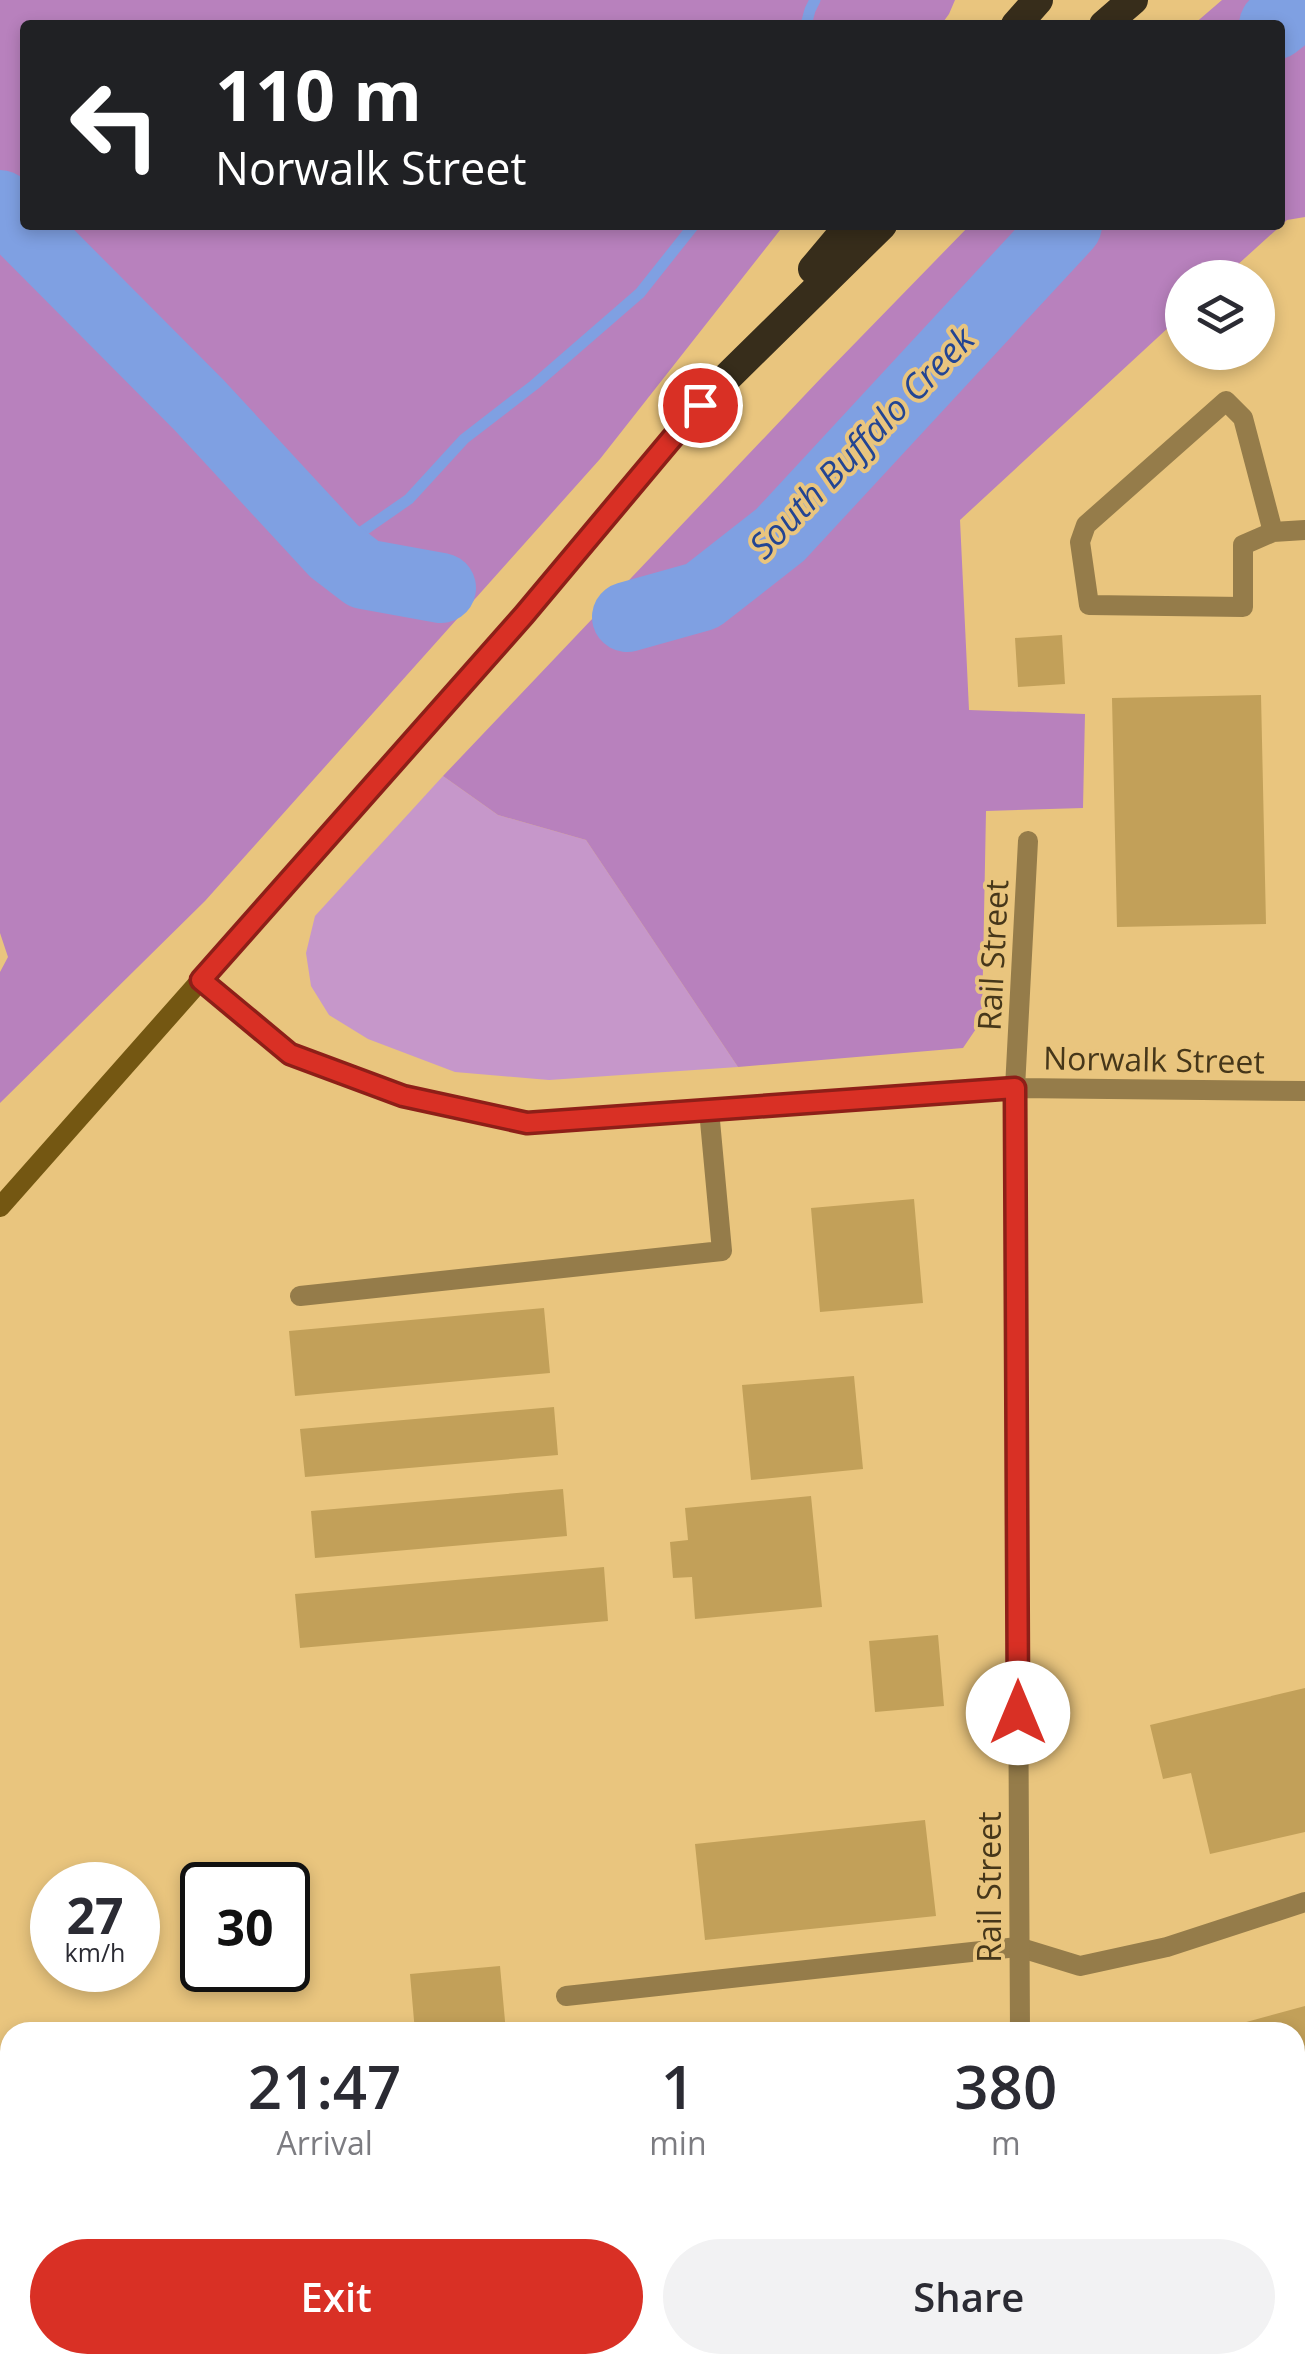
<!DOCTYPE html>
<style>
:root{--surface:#fff;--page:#f2f2f3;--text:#2b2b33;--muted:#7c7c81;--accent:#d93025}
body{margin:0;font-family:"Open Sans",sans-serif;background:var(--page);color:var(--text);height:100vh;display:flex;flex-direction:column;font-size:38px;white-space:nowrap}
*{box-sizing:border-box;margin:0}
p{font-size:32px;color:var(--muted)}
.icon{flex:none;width:55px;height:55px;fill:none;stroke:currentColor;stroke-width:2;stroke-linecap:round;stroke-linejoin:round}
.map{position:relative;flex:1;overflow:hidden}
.details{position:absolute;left:0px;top:2022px;width:1305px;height:352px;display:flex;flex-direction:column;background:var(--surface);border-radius:30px 30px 0 0;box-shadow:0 5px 15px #0003}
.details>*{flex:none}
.top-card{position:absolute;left:20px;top:20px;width:1265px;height:210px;border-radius:10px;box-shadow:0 5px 15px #0003;background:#202124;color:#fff;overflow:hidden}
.buttons{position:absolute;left:1165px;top:260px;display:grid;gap:20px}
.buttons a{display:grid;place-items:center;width:110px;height:110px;border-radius:50%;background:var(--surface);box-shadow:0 5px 15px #0003;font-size:50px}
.speed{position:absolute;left:30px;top:1862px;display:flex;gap:20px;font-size:50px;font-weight:700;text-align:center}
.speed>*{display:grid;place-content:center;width:130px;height:130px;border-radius:50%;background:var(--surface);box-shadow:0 5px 15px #0003;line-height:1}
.speed small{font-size:25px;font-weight:400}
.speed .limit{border:5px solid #111;border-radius:15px;background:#fff;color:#111}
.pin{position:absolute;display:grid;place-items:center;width:85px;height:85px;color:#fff;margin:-42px;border:5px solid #fff;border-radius:50%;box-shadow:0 2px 10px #0007}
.me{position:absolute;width:110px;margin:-55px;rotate:0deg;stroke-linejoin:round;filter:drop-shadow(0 0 8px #0008)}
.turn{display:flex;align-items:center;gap:35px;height:210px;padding:0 30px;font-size:45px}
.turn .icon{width:130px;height:130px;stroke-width:2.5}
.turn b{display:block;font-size:70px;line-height:85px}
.eta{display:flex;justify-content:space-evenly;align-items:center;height:170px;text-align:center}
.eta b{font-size:60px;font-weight:600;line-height:70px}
.primary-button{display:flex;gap:20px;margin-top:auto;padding:20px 30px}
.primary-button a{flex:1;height:115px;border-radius:60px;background:var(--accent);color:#fff;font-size:40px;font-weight:600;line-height:115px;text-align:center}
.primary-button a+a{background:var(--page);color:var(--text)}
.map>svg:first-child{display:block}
</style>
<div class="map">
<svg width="1305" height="2374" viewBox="0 0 1305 2374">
<rect width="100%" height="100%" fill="#e9c57e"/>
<path fill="#c697ca" d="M 443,776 L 498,815 L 586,840 L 738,1067 L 549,1080 L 455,1072 L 368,1039 L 329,1015 L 311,986 L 306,953 L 315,916 Z"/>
<path fill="#b881bd" d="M 0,0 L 955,0 L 949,14 L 941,25 L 25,25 L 25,225 L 784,225 L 600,459 L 205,901 L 0,1103 L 0,972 L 8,957 L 0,933 Z
M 1222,0 L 1305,0 L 1305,217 L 1287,220 L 1224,277 L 1182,278 L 1182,315 L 960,520 L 969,710 L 1085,714 L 1083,808 L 986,811 L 982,1020 L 963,1048 L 738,1067 L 586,840 L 498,815 L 443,776 L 822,377 L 970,225 L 1280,225 L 1280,25 L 1193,25 Z"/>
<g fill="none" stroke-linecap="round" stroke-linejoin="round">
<path stroke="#7fa0e2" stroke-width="11" d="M 806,25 L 810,10 L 815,0
M 334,551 L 409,499 L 464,439 L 534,385 L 640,293 L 694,225"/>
<path stroke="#7fa0e2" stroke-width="70" d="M 1274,25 L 1305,1
M 0,205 L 199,405 L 334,551 L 364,574 L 441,588
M 627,617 L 702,596 L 780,535 L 1067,225"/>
</g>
<path fill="#c2a059" d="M 1062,635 L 1065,684 L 1018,687 L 1015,638 Z
M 1261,695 L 1266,924 L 1117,927 L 1112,698 Z
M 914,1199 L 923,1303 L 820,1312 L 811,1208 Z
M 544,1308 L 550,1373 L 295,1396 L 289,1331 Z
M 854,1376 L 863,1469 L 751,1480 L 742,1385 Z
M 554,1407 L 558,1455 L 305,1477 L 300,1429 Z
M 563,1489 L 567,1536 L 315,1558 L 311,1511 Z
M 811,1496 L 822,1607 L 695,1619 L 692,1577 L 673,1578 L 670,1542 L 688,1540 L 685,1508 Z
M 604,1567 L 608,1621 L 300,1648 L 295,1594 Z
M 938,1635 L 944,1706 L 875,1712 L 869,1641 Z
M 1305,1688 L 1305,1832 L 1210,1854 L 1191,1773 L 1163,1779 L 1150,1725 Z
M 925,1820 L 936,1916 L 705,1940 L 695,1844 Z
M 500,1966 L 506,2032 L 415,2032 L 410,1974 Z
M 1305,2006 L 1305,2192 L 1295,2195 L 1295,2032 L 1229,2032 L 1228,2027 Z"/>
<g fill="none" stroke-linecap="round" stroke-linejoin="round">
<path stroke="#957c4a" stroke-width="20" d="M 1273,532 L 1243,418 L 1226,401 L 1086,525 L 1080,542 L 1089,605 L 1243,607 L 1243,545 L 1273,532 L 1305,530
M 300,1296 L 722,1251 L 709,1110
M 566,1996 L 1018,1947 L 1080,1966 L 1167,1947 L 1305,1902"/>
<path stroke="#957c4a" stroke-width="20" d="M 201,980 L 290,1055 L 403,1096 L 527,1123 L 1015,1088 L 1305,1091
M 1020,2032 L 1015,1088 L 1028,841
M 1025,2365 L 1025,2374"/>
<path stroke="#745712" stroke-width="20" d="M 0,1207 L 524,615 L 699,405"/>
<path stroke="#372d1b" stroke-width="30" d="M 1016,25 L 1038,0
M 1104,25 L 1133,0
M 813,269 L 850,225
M 699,405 L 882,225"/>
</g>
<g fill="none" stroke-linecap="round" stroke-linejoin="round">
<defs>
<path id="route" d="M 700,405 L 524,615 L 201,980 L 290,1054 L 403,1096 L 527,1123 L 1015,1088 L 1018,1713"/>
</defs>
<use href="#route" stroke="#8d1f18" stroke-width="25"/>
<use href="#route" stroke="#d93025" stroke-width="18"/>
</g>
<g text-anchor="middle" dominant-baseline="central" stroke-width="8" stroke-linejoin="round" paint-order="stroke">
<g font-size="32" fill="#46371a" stroke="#e9c57e">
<text transform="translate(992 955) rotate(-87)">Rail Street</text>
<text transform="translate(1154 1059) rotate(1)">Norwalk Street</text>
<text transform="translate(988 1887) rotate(-90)">Rail Street</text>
</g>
<g font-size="35" font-style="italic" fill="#234593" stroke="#e9c57e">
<text transform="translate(861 442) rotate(-46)">South Buffalo Creek</text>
</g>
</g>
</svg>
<div class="buttons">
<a><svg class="icon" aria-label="layers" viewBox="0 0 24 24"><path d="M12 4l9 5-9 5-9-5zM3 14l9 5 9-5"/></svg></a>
</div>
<div class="speed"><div>27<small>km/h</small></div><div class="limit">30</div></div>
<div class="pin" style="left:700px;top:405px;background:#d93025"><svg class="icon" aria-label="arrive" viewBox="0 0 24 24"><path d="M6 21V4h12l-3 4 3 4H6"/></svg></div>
<svg class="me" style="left:1018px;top:1713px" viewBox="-20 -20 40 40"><circle r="19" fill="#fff"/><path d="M0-13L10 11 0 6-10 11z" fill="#d93025"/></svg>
<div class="top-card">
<div class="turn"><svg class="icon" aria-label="left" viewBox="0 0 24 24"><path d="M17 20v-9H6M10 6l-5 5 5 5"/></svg><div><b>110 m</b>Norwalk Street</div></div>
</div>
<section class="details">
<div class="eta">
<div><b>21:47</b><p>Arrival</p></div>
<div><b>1</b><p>min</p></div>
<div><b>380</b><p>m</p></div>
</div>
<div class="primary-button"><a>Exit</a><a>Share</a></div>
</section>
</div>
